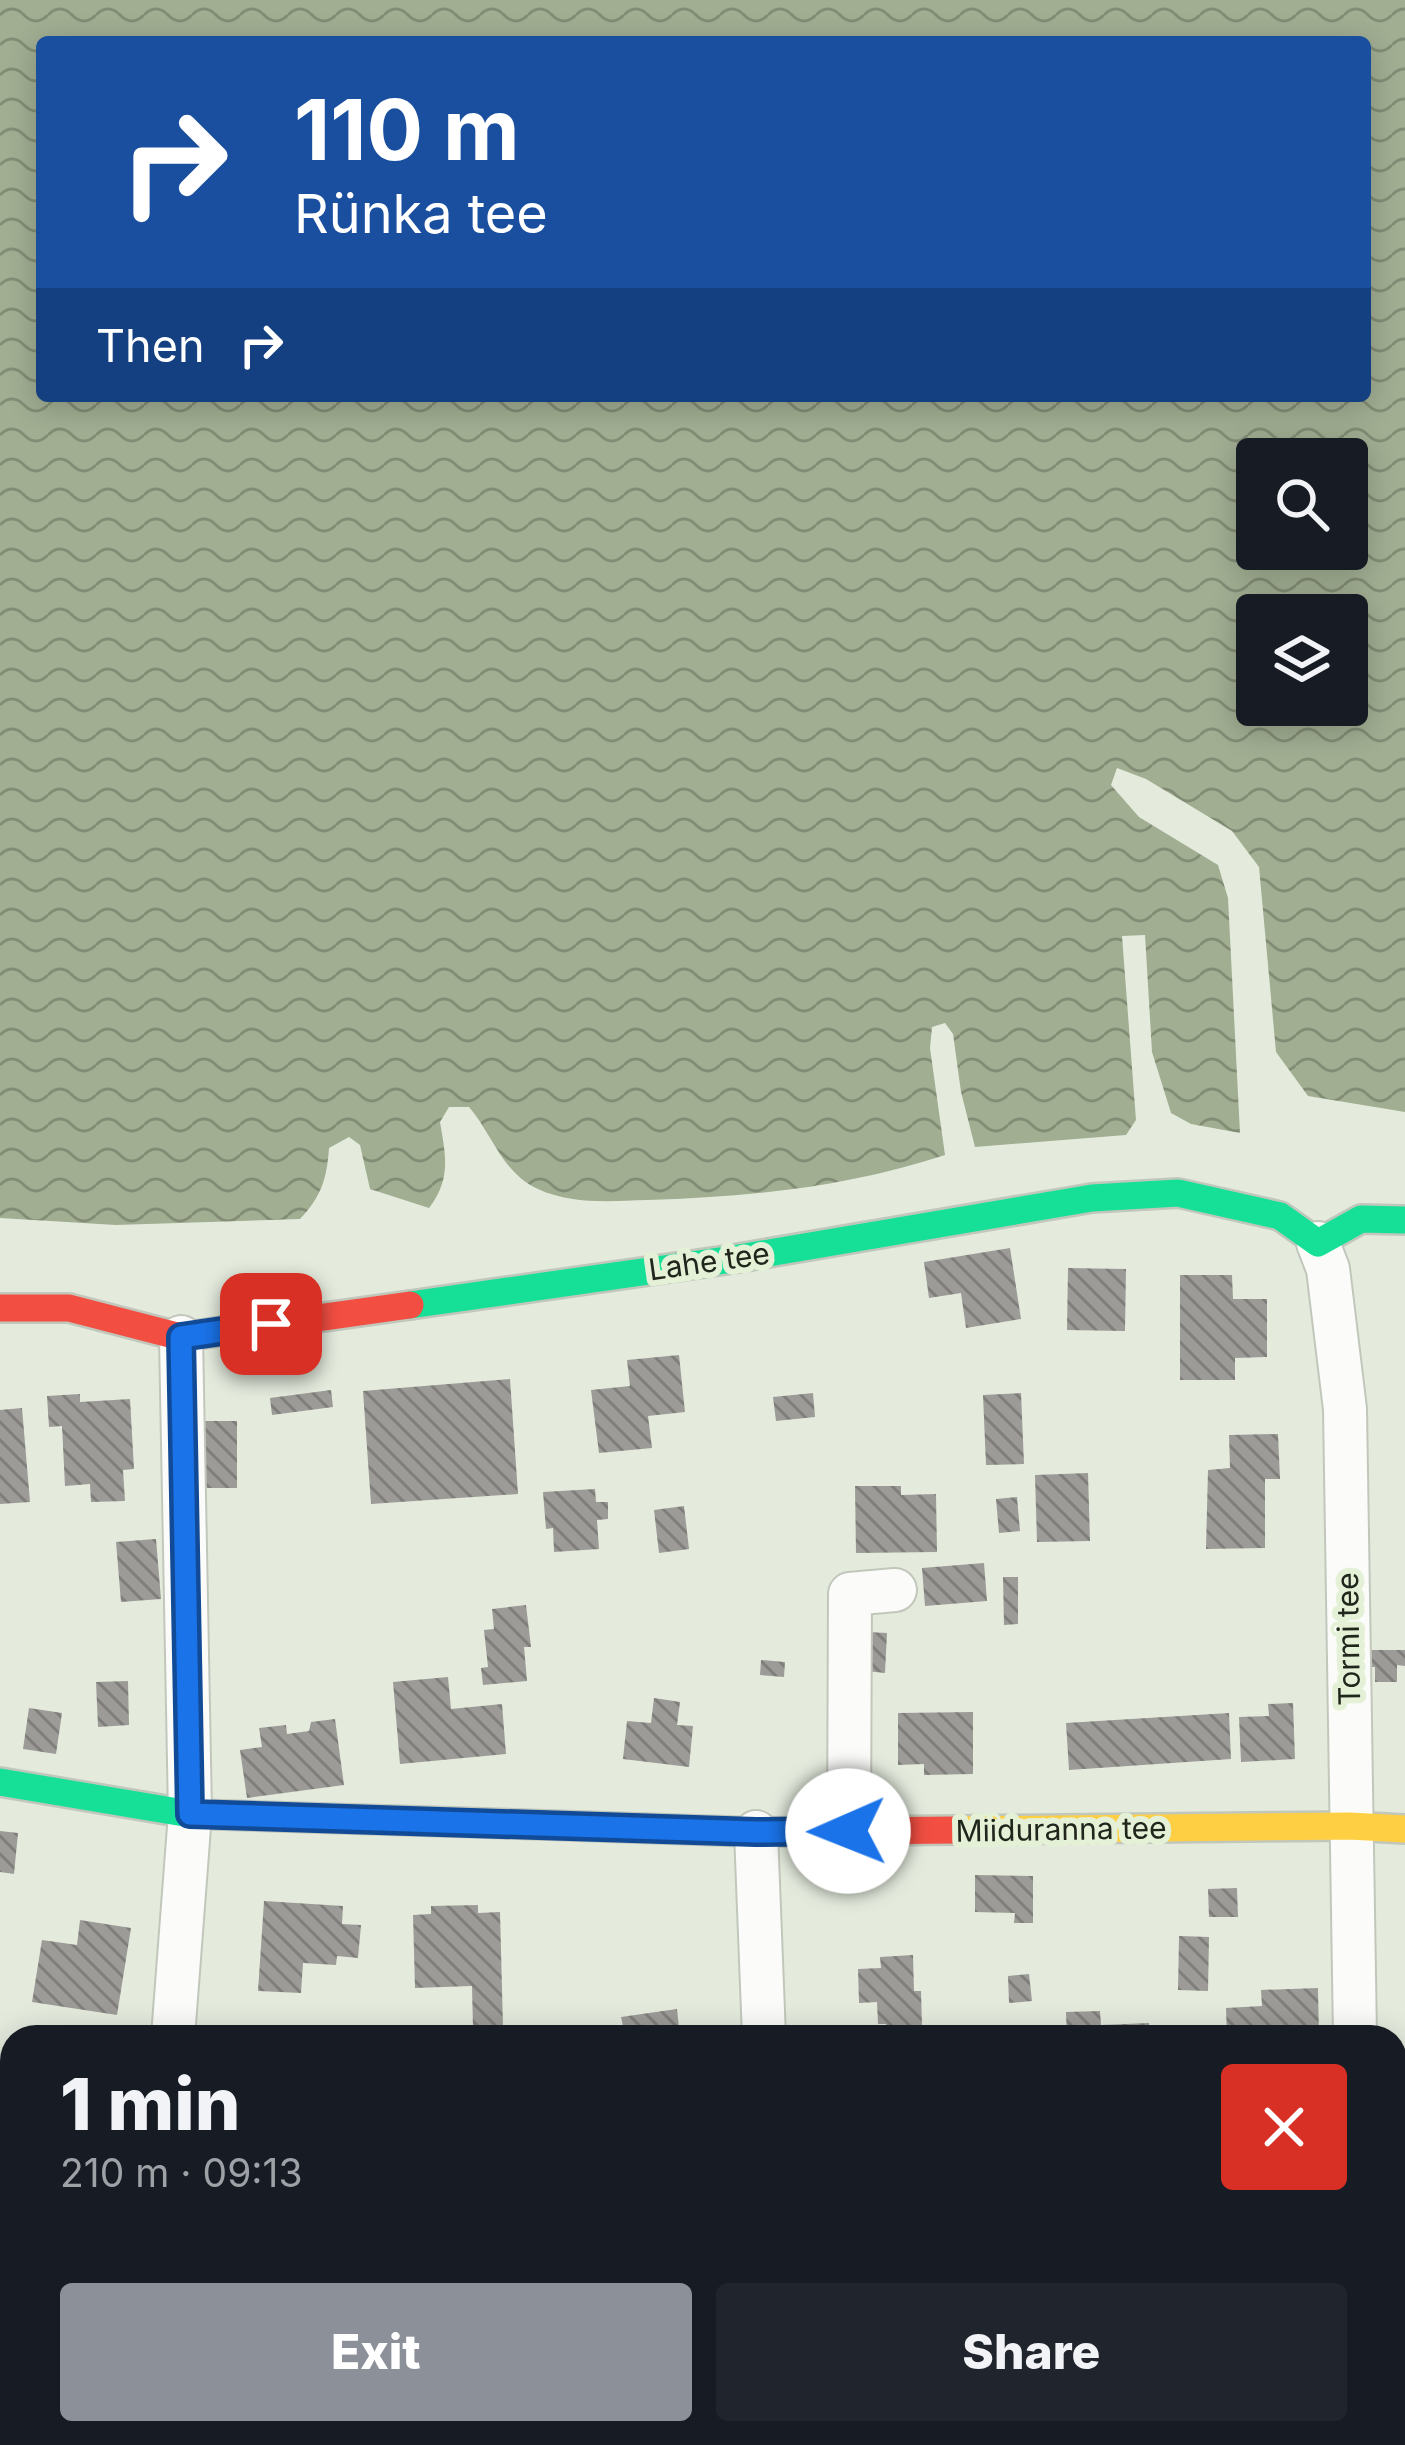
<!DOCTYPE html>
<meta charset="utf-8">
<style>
:root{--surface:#171b24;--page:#20242c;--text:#f1f3f6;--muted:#9ea1a6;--accent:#8c9099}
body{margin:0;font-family:Inter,sans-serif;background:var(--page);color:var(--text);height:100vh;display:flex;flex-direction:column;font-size:45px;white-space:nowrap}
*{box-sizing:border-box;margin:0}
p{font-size:39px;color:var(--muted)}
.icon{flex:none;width:66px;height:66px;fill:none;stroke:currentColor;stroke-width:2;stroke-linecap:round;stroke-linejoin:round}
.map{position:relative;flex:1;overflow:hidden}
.details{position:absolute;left:0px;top:2025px;width:1407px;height:420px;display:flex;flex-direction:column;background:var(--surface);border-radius:36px 36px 0 0;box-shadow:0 6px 30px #0003}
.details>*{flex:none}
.guide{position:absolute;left:36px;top:36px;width:1335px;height:366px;border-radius:12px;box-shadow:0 6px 30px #0003;background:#1a4fa0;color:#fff;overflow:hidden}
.fabs{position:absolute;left:1236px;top:438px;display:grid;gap:24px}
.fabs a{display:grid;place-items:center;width:132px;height:132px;border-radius:12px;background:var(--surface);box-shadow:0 6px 30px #0003;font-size:60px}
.pin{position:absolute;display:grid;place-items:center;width:102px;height:102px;color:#fff;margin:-51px;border-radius:24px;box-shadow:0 6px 18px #0006}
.me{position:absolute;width:132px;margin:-66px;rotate:269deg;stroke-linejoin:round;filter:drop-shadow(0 0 9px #0008)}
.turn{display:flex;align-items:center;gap:42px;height:252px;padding:0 60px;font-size:54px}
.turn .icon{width:156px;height:156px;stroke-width:2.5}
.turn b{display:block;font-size:84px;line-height:102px}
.then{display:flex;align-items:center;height:114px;padding:0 60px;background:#0003;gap:24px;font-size:45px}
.round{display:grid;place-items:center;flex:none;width:126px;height:126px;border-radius:12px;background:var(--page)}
.headline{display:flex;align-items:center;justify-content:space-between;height:204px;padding:0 60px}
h1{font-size:72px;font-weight:800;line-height:90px}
.button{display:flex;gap:24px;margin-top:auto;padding:24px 60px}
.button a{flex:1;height:138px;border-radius:12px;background:var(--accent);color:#fff;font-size:48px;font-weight:800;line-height:138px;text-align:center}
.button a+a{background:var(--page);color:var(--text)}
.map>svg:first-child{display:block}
</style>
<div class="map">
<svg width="1405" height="2445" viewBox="0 0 1405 2445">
<defs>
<pattern id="water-waves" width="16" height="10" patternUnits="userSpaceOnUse" patternTransform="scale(3)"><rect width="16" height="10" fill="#a1ae92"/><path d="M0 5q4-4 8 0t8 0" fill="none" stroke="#838d76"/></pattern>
<pattern id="building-back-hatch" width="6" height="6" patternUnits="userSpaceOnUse" patternTransform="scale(3)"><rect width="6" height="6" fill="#9c9b97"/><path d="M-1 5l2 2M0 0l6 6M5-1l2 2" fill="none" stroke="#7f7e7a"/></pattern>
</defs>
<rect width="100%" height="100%" fill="#e4ebdd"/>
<path fill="url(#water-waves)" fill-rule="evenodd" d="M 0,0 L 1405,0 L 1405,1112 L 1308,1096 L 1276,1052 L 1259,867 L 1232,831 L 1146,779 L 1117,768 L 1111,785 L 1139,817 L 1218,865 L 1228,898 L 1240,1133 L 1191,1124 L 1171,1113 L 1152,1052 L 1145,935 L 1122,936 L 1136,1120 L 1126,1135 L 975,1147 L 961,1092 L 953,1034 L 945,1023 L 932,1027 L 930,1048 L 945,1155 C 848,1187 749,1197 647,1200 C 612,1201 572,1205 538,1189 C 502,1173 493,1135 469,1107 L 449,1107 L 440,1122 C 446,1157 451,1179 429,1208 L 370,1189 L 360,1145 L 349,1137 L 329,1148 C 327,1179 321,1197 300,1219 L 116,1225 L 0,1218 ZM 42,42 L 1365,42 L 1365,396 L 42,396 ZM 1257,459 L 1347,459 L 1347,549 L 1257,549 ZM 1257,615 L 1347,615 L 1347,705 L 1257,705 Z"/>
<path fill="url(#building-back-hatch)" d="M 1010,1248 L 1021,1319 L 966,1328 L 961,1293 L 929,1298 L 924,1262 Z
M 1068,1268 L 1126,1269 L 1125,1331 L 1067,1330 Z
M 1180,1275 L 1232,1275 L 1233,1299 L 1267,1299 L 1267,1357 L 1235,1358 L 1235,1380 L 1180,1380 Z
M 679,1355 L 685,1412 L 648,1416 L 652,1448 L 599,1453 L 591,1390 L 630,1386 L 627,1360 Z
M 510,1379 L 518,1494 L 371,1504 L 363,1391 Z
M 331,1390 L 333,1407 L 272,1415 L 270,1398 Z
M 813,1393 L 815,1417 L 776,1421 L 773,1397 Z
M 1021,1393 L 1024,1464 L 986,1465 L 983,1395 Z
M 80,1394 L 80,1402 L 130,1399 L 134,1469 L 123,1470 L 125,1501 L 91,1502 L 90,1484 L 65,1486 L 62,1426 L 49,1427 L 47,1396 Z
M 22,1408 L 30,1502 L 0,1504 L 0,1410 Z
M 200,1421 L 237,1421 L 237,1488 L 200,1488 Z
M 1278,1434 L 1280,1479 L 1265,1479 L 1265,1548 L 1206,1549 L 1208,1470 L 1230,1468 L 1229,1435 Z
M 1088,1473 L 1090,1541 L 1037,1542 L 1035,1475 Z
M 855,1486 L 901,1486 L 901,1495 L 936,1494 L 937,1552 L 856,1553 Z
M 595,1489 L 596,1502 L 608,1502 L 608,1519 L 597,1520 L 599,1549 L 554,1552 L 553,1528 L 546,1529 L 543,1492 Z
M 1017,1497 L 1020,1531 L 999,1533 L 996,1499 Z
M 684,1506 L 689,1549 L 659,1553 L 654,1510 Z
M 156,1539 L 161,1599 L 121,1602 L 116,1542 Z
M 984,1563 L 987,1601 L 925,1606 L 922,1568 Z
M 1003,1577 L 1018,1577 L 1018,1624 L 1004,1625 Z
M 526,1605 L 531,1647 L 524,1647 L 527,1681 L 483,1685 L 481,1668 L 488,1667 L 484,1630 L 494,1629 L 492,1609 Z
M 868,1632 L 887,1633 L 885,1673 L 866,1671 Z
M 1362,1650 L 1405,1650 L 1405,1666 L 1397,1665 L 1397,1682 L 1375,1682 L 1375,1667 L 1362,1667 Z
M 761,1660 L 785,1662 L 784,1677 L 760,1675 Z
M 448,1677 L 451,1709 L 502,1704 L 506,1754 L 400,1764 L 393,1682 Z
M 128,1681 L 129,1725 L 98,1727 L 96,1682 Z
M 654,1698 L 680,1702 L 677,1725 L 693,1726 L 689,1767 L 623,1759 L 627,1721 L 651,1723 Z
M 1293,1703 L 1295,1759 L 1241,1762 L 1239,1717 L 1269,1716 L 1268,1704 Z
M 29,1708 L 62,1713 L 56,1754 L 23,1749 Z
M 973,1712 L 973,1774 L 924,1775 L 924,1764 L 898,1765 L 898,1713 Z
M 1229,1713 L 1231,1759 L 1069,1770 L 1066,1723 Z
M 335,1719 L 344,1785 L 247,1798 L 240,1750 L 262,1747 L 259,1728 L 286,1725 L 287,1734 L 309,1731 L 311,1722 Z
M 0,1831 L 18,1833 L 14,1874 L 0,1872 Z
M 975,1875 L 1033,1876 L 1033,1923 L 1014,1923 L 1015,1913 L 975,1912 Z
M 1237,1888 L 1238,1917 L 1209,1917 L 1208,1889 Z
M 264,1901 L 343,1906 L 342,1924 L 361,1925 L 358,1958 L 337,1956 L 336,1965 L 303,1963 L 301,1993 L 258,1991 Z
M 478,1905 L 478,1913 L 500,1912 L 503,2027 L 473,2029 L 472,1986 L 415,1988 L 413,1915 L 431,1914 L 431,1906 Z
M 80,1920 L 131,1928 L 117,2015 L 32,2002 L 42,1940 L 77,1945 Z
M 1179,1936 L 1209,1937 L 1208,1991 L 1178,1990 Z
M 913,1955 L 914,1991 L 921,1991 L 922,2027 L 963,2025 L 963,2037 L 886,2037 L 886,2024 L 878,2024 L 877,2002 L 859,2003 L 858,1969 L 881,1968 L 880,1957 Z
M 1029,1974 L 1032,2001 L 1009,2003 L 1008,1976 Z
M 1318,1988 L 1319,2037 L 1227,2037 L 1226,2008 L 1262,2006 L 1261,1990 Z
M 677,2009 L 680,2037 L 608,2037 L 607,2028 L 623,2026 L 621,2017 Z
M 1100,2011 L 1101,2025 L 1149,2023 L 1150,2037 L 1067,2037 L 1066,2012 Z
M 28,2433 L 94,2433 L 93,2445 L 27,2445 Z
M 292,2433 L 346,2433 L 346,2445 L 291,2445 Z
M 992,2433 L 1027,2433 L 1027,2445 L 992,2445 Z
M 1313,2433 L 1320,2433 L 1322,2441 L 1341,2437 L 1342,2445 L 1277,2445 Z"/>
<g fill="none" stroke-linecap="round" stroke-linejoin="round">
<defs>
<path id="street" d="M 1318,1243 L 1328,1269 L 1345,1409 L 1355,2037
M 849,1831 L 850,1594 L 895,1590
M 756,1832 L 764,2037
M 173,2037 L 190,1814 L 181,1337
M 0,2335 L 12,2336
M 809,2433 L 810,2445
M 1394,2433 L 1399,2445
M 142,2445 L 143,2433"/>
<path id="fast" d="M 410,1305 L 733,1259 L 1092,1198 L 1178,1193 L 1280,1216 L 1318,1243 L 1361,1219 L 1405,1220
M 0,1782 L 190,1814 L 548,1825"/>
<path id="slow" d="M 955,1830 L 1350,1826 L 1405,1829"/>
<path id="jam" d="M 0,1308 L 69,1308 L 181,1337 L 410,1305
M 548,1825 L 756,1832 L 955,1830"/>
</defs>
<use href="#street" stroke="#c2c7bc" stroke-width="46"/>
<use href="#fast" stroke="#c2c7bc" stroke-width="32"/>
<use href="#slow" stroke="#c2c7bc" stroke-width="32"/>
<use href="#jam" stroke="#c2c7bc" stroke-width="32"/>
<use href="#street" stroke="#fbfcfa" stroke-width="42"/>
<use href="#fast" stroke="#16e098" stroke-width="27"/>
<use href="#slow" stroke="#ffcf43" stroke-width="27"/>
<use href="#jam" stroke="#f24e42" stroke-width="27"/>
</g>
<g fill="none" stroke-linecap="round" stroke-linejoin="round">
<defs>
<path id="route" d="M 271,1324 L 181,1337 L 190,1814 L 756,1832 L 848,1831"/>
</defs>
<use href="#route" stroke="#114b97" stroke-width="30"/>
<use href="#route" stroke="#1a73e8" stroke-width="21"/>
</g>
<g text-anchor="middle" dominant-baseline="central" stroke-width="12" stroke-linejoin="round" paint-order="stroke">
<g font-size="30" fill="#21261c" stroke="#e4f1d7">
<text transform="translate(709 1261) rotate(-8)">Lahe tee</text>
<text transform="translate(1348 1639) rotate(-91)">Tormi tee</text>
<text transform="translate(1061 1829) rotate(-1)">Miiduranna tee</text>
</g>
</g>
</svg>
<div class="fabs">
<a><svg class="icon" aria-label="search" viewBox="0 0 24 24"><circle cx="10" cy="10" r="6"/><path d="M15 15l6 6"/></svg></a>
<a><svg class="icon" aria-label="layers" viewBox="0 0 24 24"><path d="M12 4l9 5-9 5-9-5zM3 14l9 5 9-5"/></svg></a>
</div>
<div class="pin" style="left:271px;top:1324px;background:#d93025"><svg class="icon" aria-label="arrive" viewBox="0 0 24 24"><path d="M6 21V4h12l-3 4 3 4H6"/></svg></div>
<svg class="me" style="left:848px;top:1831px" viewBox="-20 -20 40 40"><circle r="19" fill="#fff"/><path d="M0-13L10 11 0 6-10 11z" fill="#1a73e8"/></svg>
<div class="guide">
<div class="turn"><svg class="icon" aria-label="right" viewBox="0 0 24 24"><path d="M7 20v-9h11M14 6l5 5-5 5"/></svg><div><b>110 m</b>Rünka tee</div></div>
<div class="then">Then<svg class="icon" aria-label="right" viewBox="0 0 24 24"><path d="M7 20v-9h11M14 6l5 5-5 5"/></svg></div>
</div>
<section class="details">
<div class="headline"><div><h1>1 min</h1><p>210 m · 09:13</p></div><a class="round" style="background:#d93025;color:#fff"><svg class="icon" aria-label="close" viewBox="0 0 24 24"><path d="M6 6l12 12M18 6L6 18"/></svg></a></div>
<div class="button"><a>Exit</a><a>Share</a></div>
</section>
</div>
